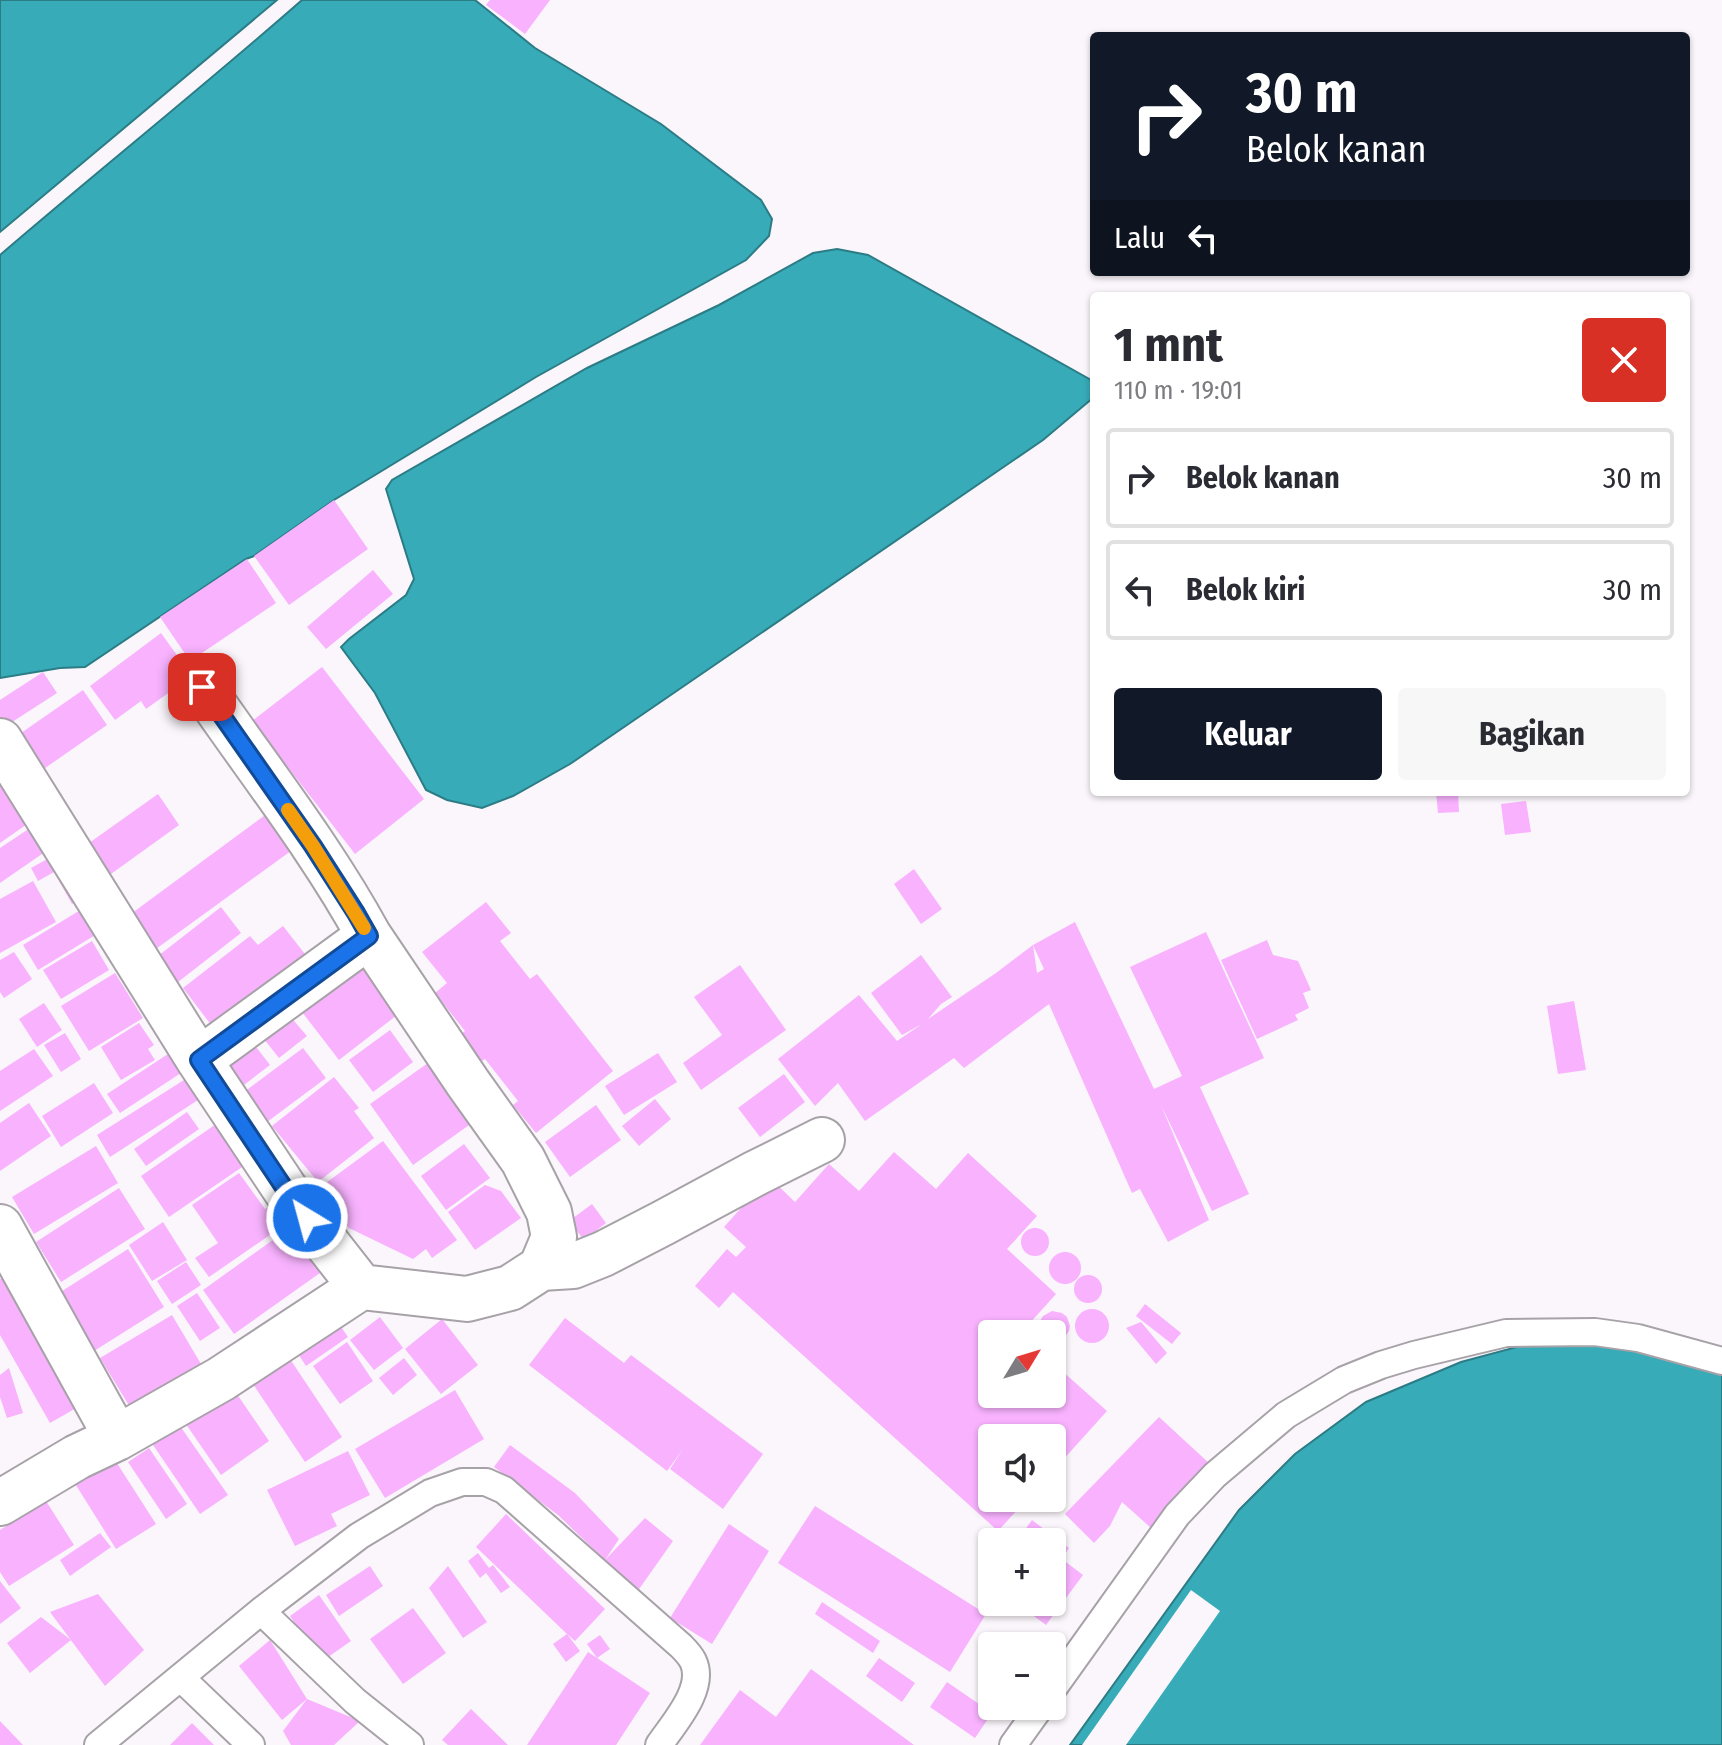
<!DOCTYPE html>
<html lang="id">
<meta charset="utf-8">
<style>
:root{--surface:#fff;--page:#f7f7f7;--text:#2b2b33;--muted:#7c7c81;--line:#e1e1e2;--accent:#111827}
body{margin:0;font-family:"Fira Sans Condensed",sans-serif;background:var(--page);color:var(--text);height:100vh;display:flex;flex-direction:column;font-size:30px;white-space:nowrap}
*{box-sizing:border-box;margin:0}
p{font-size:26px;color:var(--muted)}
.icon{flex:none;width:44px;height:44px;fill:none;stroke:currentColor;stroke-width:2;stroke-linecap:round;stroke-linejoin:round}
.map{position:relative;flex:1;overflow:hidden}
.panel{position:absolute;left:1090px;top:292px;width:600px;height:504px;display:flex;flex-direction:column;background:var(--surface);border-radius:8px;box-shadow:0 2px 6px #0004}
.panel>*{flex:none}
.top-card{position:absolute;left:1090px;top:32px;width:600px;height:244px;border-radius:8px;box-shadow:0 2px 6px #0004;background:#111827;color:#fff;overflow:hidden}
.needle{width:52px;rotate:52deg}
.fabs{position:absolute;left:978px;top:1320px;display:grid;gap:16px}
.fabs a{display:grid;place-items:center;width:88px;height:88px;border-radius:8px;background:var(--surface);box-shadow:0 2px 6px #0004;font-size:40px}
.pin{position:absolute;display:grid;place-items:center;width:68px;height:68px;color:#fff;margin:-34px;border-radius:16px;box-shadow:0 4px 12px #0006}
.me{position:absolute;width:88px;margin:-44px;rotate:323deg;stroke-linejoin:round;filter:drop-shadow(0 0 6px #0008)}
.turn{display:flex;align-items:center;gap:28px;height:168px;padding:0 24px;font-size:36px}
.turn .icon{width:104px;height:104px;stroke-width:2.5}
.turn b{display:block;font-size:56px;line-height:68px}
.then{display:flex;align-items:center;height:76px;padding:0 24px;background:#0003;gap:16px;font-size:30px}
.round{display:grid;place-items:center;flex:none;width:84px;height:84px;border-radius:8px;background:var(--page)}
.summary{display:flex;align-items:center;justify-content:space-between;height:136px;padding:0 24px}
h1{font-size:48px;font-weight:700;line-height:60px}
.action{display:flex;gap:16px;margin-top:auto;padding:16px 24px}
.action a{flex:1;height:92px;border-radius:8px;background:var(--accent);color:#fff;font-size:32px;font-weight:700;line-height:92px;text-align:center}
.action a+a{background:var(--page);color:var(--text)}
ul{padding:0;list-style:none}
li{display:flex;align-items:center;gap:24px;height:100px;margin:0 16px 12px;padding:0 8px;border:4px solid var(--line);border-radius:8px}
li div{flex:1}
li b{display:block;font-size:30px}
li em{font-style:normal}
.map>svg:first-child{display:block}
</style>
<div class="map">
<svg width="1722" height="1745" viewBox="0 0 1722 1745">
<rect width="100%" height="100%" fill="#fbf6fb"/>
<path fill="#37abb8" stroke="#2c7c86" stroke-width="2" d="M 0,0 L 277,0 L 0,232 Z
M 302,0 L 475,0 L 535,48 L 661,124 L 761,200 L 772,219 L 769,236 L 746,260 L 536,377 L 334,500 L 254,556 L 246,559 L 85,667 L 60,668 L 0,678 L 0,255 C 100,169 203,87 302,0 Z
M 837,249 L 868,255 L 1091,380 L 1094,384 L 1094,397 L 1043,440 L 570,764 L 513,796 L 482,808 L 447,800 L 426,790 L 375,693 L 341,647 L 349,639 L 406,595 L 414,579 L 386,489 L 392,480 L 587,368 L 719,305 L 813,253 Z
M 1628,1339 L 1722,1365 L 1722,1745 L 1070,1745 L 1239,1510 L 1295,1454 L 1366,1402 L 1461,1362 L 1539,1341 Z"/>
<path fill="#fbf6fb" d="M 1191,1590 L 1220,1611 L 1126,1745 L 1082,1745 Z"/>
<path fill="#f8b2fe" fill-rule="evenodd" d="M 490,0 L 550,0 L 525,34 L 486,5 Z
M 334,500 L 368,549 L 289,605 L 254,556 Z
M 247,559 L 276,603 L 190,661 L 160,617 Z
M 373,570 L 393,594 L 326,649 L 307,627 Z
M 161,633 L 192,676 L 146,709 L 141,701 L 115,720 L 90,686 Z
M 322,667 L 424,799 L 355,854 L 252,721 Z
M 43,672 L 57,693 L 6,726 L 0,717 L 0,700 Z
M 83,690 L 107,725 L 35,775 L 11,740 Z
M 0,772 L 33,820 L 0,843 Z
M 1436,792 L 1458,792 L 1459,812 L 1438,813 Z
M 158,794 L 179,825 L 104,879 L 82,848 Z
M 1526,801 L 1531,832 L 1505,835 L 1501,804 Z
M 276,807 L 302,843 L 149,954 L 124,919 Z
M 39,822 L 55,845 L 0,883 L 0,848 Z
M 60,852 L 86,896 L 72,904 L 54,872 L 38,881 L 31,868 Z
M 914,869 L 942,909 L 921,924 L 894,884 Z
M 33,881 L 56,922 L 0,953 L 0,899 Z
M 486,902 L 511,933 L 500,941 L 530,979 L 537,974 L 613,1071 L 536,1133 L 513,1105 L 518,1101 L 485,1059 L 482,1061 L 461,1034 L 465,1031 L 435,993 L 447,983 L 422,952 Z
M 221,907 L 241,933 L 178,982 L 158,956 Z
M 82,909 L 97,934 L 38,970 L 23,945 Z
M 1075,922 L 1154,1089 L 1182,1076 L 1130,967 L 1206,932 L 1264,1058 L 1200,1087 L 1249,1194 L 1212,1211 L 1161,1105 L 1209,1220 L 1168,1242 L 1140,1189 L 1132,1193 L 1049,1004 L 964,1068 L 954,1058 L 865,1121 L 838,1083 L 815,1106 L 778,1059 L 859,995 L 897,1041 L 922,1024 L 902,1035 L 871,993 L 921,955 L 952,997 L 941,1004 L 928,1019 L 996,973 L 1033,945 ZM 1033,945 L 1044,969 L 1037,973 Z
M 283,926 L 305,954 L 212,1026 L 183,988 L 250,936 L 258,945 Z
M 1267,940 L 1273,955 L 1298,961 L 1311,990 L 1303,993 L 1309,1008 L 1295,1015 L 1298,1020 L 1257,1039 L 1221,960 Z
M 92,941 L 109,970 L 61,999 L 43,970 Z
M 364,945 L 410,1005 L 339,1060 L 292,999 Z
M 14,952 L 32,979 L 4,998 L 0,992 L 0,960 Z
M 740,965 L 786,1030 L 701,1090 L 683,1063 L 722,1035 L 694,997 Z
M 115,973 L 143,1018 L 89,1051 L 61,1006 Z
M 1574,1001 L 1586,1070 L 1558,1074 L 1547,1006 Z
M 44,1003 L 62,1030 L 37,1047 L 19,1019 Z
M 282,1007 L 307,1036 L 279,1058 L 256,1029 Z
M 139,1023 L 154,1045 L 148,1049 L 155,1060 L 121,1080 L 101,1047 Z
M 390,1030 L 413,1062 L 373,1092 L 349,1060 Z
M 65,1033 L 81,1059 L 61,1072 L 44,1045 Z
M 250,1039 L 270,1065 L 244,1085 L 225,1060 Z
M 303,1048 L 326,1078 L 267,1122 L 244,1092 Z
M 34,1049 L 53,1076 L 0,1111 L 0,1071 Z
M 445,1051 L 479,1118 L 413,1165 L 370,1104 Z
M 658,1053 L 677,1082 L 624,1115 L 605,1086 Z
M 168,1054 L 181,1073 L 120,1113 L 107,1094 Z
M 784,1074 L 805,1102 L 760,1137 L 738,1108 Z
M 334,1077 L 359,1108 L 354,1111 L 374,1138 L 318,1182 L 272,1126 Z
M 184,1080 L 198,1100 L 110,1157 L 97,1135 Z
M 94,1083 L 113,1113 L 61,1147 L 42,1116 Z
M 655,1099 L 671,1119 L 639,1146 L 622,1126 Z
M 29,1103 L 51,1136 L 0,1171 L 0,1123 Z
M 596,1105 L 621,1140 L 570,1177 L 545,1142 Z
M 187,1112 L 199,1129 L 146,1166 L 134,1149 Z
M 219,1122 L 248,1163 L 169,1217 L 141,1176 Z
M 383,1141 L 457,1240 L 432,1258 L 426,1249 L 413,1259 L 349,1228 L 319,1188 Z
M 464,1144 L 490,1178 L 446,1210 L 421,1176 Z
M 96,1146 L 118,1183 L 34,1234 L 12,1197 Z
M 894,1152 L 936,1189 L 968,1153 L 1037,1216 L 1007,1249 L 1056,1294 L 1020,1334 L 992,1334 L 992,1394 L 1052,1394 L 1052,1362 L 1107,1411 L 1052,1472 L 1052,1438 L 992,1438 L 992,1498 L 1028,1498 L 998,1531 L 733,1292 L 719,1308 L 695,1286 L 727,1249 L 736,1257 L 746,1247 L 724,1227 L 769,1177 L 795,1202 L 829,1164 L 859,1191 Z
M 239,1173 L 265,1209 L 280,1199 L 293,1219 L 209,1277 L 195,1258 L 218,1243 L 192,1205 Z
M 485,1185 L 501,1191 L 521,1218 L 475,1250 L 448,1212 Z
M 119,1188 L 145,1229 L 61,1282 L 36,1242 Z
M 592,1204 L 606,1223 L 584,1240 L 569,1221 Z
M 163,1222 L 187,1260 L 152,1281 L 129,1245 Z
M 295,1224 L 327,1268 L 234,1334 L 203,1290 Z
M1021 1242a14 14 0 1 1 28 0a14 14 0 1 1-28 0Z
M 128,1249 L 164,1307 L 94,1351 L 59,1293 Z
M1049 1268a16 16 0 1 1 32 0a16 16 0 1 1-32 0Z
M 186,1262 L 201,1285 L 172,1304 L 157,1281 Z
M1074 1289a14 14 0 1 1 28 0a14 14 0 1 1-28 0Z
M 5,1276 L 78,1407 L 50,1423 L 0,1335 L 0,1279 Z
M 197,1293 L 220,1328 L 200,1341 L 177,1306 Z
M 1145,1304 L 1181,1333 L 1172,1344 L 1136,1316 Z
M1075 1326a17 17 0 1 1 34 0a17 17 0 1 1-34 0Z
M 1052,1311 L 1062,1313 L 1067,1317 L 1070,1326 L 1069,1331 L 1064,1338 L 1055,1342 L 1052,1342 L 1052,1334 L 1041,1334 L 1039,1331 L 1040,1321 L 1043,1316 Z
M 331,1312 L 348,1337 L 306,1366 L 289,1340 Z
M 172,1315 L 204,1369 L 133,1412 L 100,1358 Z
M 380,1317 L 403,1348 L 374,1370 L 350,1340 Z
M 565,1318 L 624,1363 L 631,1355 L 763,1454 L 723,1509 L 670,1469 L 683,1449 L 667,1471 L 529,1365 Z
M 442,1319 L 478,1365 L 441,1394 L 405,1349 Z
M 1141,1322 L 1167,1353 L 1156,1364 L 1126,1328 Z
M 347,1342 L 373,1381 L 340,1404 L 313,1366 Z
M 282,1347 L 342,1437 L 305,1462 L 245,1372 Z
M 404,1358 L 417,1375 L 393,1395 L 379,1378 Z
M 9,1368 L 23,1413 L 7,1418 L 0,1397 L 0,1375 Z
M 230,1384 L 269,1441 L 221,1475 L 181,1417 Z
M 455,1390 L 484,1439 L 385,1498 L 355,1449 Z
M 1159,1417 L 1210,1464 L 1151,1528 L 1122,1502 L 1110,1526 L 1094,1543 L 1065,1514 Z
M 178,1423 L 228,1495 L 200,1514 L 151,1442 Z
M 510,1445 L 575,1493 L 619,1539 L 605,1560 L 558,1515 L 494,1467 Z
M 149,1448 L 187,1504 L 166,1519 L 128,1462 Z
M 348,1451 L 370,1495 L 331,1514 L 337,1526 L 295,1546 L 267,1490 Z
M 113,1457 L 156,1524 L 116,1549 L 74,1482 Z
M 46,1501 L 74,1545 L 9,1586 L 0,1572 L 0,1530 Z
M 815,1506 L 986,1614 L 950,1672 L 778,1563 Z
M 506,1514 L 605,1609 L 575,1641 L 567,1634 L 580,1651 L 566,1662 L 553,1644 L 567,1634 L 476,1547 Z
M 645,1518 L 673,1541 L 637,1592 L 605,1560 Z
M 1032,1520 L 1069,1548 L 1062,1559 L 1083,1575 L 1046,1625 L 1015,1602 L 1052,1602 L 1052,1542 L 1016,1542 Z
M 729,1524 L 769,1551 L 712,1644 L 670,1618 Z
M 100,1533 L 111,1547 L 70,1576 L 60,1560 Z
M 478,1553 L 489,1568 L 493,1565 L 510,1587 L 501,1593 L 486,1573 L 480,1578 L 468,1561 Z
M 370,1566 L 383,1586 L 339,1616 L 326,1595 Z
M 448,1566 L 487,1622 L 463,1638 L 429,1588 Z
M 0,1581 L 21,1608 L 0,1624 Z
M 98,1594 L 144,1650 L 105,1686 L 50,1612 Z
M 319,1595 L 351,1641 L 321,1662 L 290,1616 Z
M 822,1602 L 880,1641 L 873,1653 L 815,1614 Z
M 413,1608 L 446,1653 L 403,1684 L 370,1639 Z
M 41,1617 L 71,1640 L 30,1673 L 7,1643 Z
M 600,1635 L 610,1649 L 597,1658 L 587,1644 Z
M 270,1640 L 307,1699 L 360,1721 L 334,1745 L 291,1745 L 283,1731 L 307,1699 L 282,1720 L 239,1666 Z
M 588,1652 L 650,1693 L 616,1745 L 527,1745 Z
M 879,1658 L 915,1683 L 902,1702 L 866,1676 Z
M 811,1669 L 914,1745 L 700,1745 L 740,1690 L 776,1717 Z
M 947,1682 L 992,1713 L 975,1738 L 930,1707 Z
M 471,1709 L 508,1745 L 448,1745 L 442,1740 Z
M 0,1721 L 23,1745 L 0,1745 Z
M 192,1723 L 214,1745 L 170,1745 Z"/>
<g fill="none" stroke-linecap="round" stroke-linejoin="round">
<defs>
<path id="lane" d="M 261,1611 L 355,1701 L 410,1745
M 181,1678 L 251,1745
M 1052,1690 L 1177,1515 L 1215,1475 L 1286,1415 L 1344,1380 L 1381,1365 L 1414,1355 L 1506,1333 L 1595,1332 L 1638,1338 L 1722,1361
M 98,1745 L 261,1611 L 359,1536 L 430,1493 L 462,1482 L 486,1482 L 504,1490 L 681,1646 C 685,1650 690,1655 693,1661 C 706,1688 674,1723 659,1745
M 1013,1745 L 1041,1706"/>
<path id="street" d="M 0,741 L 199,1060 L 289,1195 L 361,1287
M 199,1060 L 369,936
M 0,1227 L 117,1438
M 541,1268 L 573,1266 L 603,1254 L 663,1223 L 756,1173 L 822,1140
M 0,1503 L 77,1457 L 117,1438 L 221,1379 L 361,1287 L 467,1299 L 510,1288 L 541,1268 L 554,1237 L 549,1212 L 523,1160 L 468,1083 L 369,936 C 321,848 258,769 202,687"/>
</defs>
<use href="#lane" stroke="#a7a2a7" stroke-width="30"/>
<use href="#street" stroke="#a7a2a7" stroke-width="48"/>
<use href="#lane" stroke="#fff" stroke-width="26"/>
<use href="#street" stroke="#fff" stroke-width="44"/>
</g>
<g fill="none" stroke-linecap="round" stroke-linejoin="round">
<defs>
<path id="route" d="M 202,687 L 313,846 L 356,913 L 369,936 L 199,1060 L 289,1195 L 307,1218"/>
</defs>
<use href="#route" stroke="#114b97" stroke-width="20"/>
<use href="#route" stroke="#1a73e8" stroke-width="14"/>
<path stroke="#f59e0b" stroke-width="14" d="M 288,810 L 313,846 L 364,928"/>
</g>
</svg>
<div class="fabs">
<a><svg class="needle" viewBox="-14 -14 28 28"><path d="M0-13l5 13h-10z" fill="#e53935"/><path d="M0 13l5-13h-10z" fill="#7c7c81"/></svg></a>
<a><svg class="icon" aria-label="sound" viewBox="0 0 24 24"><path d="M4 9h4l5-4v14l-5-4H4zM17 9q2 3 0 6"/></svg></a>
<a>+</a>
<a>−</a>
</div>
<div class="pin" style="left:202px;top:687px;background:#d93025"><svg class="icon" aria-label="arrive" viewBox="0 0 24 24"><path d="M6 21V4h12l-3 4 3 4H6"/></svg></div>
<svg class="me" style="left:307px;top:1218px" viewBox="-20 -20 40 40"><circle r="17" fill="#1a73e8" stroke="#fff" stroke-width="3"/><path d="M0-11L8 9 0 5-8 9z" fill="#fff"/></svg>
<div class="top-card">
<div class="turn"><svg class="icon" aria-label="right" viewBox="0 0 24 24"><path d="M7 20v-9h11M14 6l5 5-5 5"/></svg><div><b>30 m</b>Belok kanan</div></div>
<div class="then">Lalu<svg class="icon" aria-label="left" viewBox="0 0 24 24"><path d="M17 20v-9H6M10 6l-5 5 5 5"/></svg></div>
</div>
<section class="panel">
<div class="summary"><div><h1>1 mnt</h1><p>110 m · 19:01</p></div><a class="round" style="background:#d93025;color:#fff"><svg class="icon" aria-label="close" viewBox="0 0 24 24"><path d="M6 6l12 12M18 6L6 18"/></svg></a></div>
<ul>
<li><svg class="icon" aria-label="right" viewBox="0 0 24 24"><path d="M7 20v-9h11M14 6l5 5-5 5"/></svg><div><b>Belok kanan</b></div><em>30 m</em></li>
<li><svg class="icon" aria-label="left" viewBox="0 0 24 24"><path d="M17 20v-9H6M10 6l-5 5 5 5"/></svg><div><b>Belok kiri</b></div><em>30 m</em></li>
</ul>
<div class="action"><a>Keluar</a><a>Bagikan</a></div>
</section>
</div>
